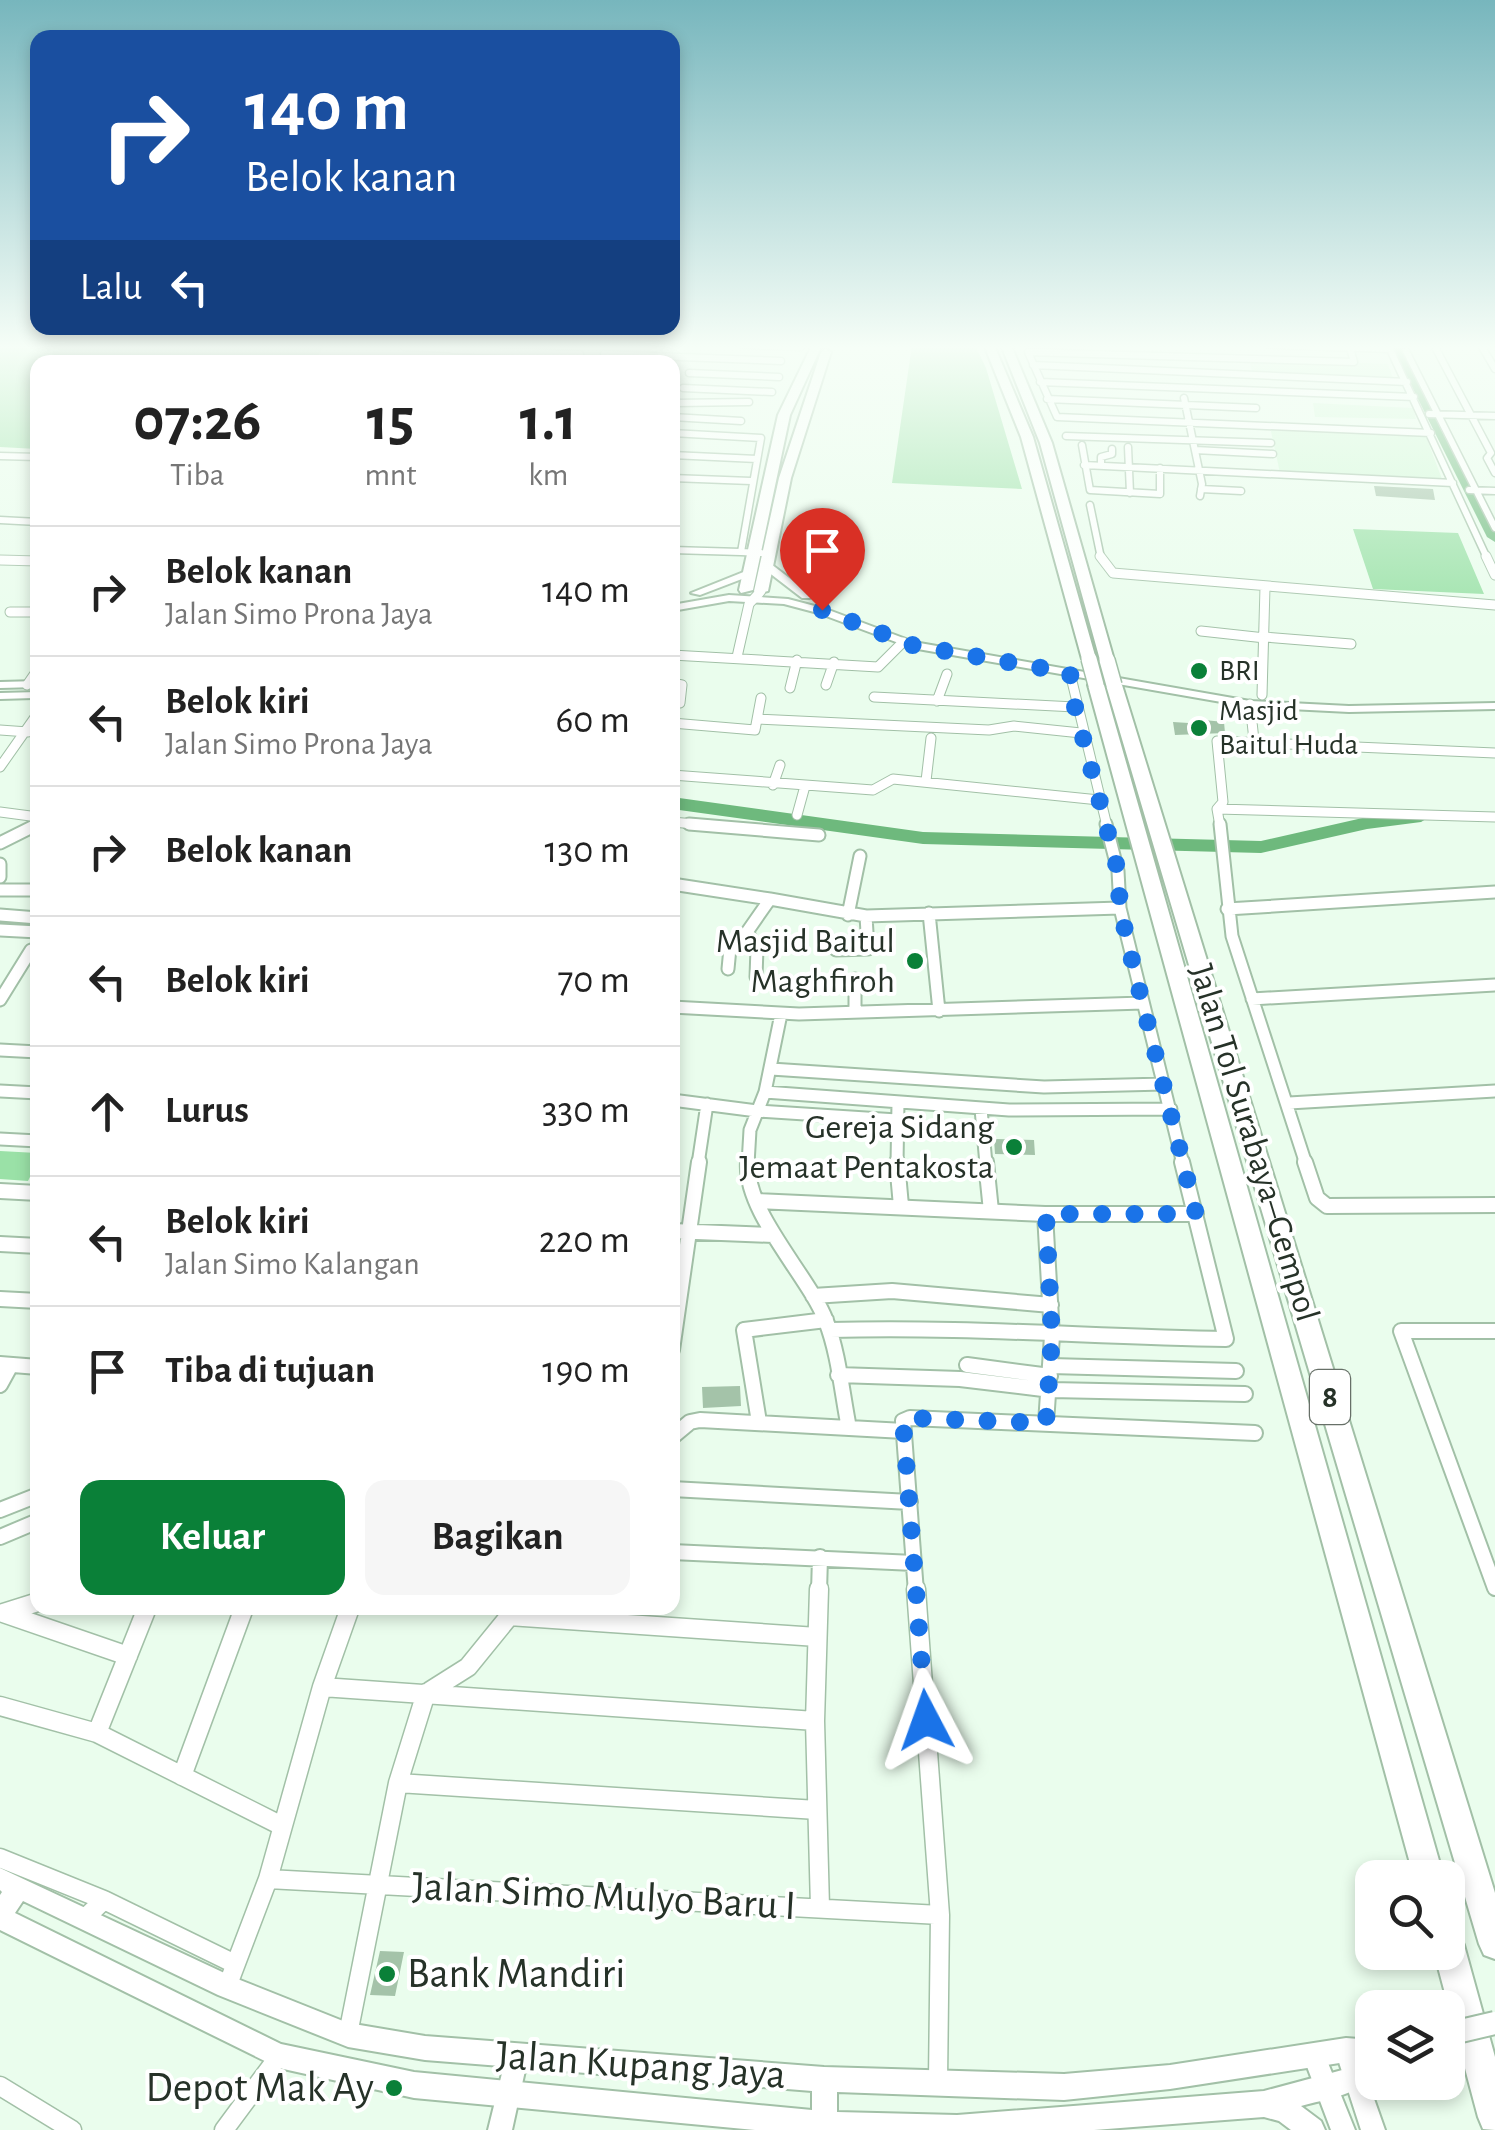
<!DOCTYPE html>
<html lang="id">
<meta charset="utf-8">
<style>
:root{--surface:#fff;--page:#f6f6f6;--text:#222;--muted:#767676;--line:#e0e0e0;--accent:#0a8038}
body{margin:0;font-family:"Alegreya Sans",sans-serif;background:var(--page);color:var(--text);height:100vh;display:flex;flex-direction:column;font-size:38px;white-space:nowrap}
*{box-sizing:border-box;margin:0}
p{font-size:32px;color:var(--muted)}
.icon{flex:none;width:55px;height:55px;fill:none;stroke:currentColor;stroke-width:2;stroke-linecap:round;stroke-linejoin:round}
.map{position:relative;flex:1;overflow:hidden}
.side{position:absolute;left:30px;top:355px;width:650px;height:1260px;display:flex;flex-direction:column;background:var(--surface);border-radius:20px;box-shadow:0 5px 15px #0003}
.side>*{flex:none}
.guide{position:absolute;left:30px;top:30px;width:650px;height:305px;border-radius:20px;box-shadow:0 5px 15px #0003;background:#1a4fa0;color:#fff;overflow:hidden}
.controls{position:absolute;left:1355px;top:1860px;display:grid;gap:20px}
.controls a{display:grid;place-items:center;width:110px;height:110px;border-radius:20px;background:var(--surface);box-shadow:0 5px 15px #0003;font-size:50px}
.pin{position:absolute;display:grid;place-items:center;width:85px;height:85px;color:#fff;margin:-102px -42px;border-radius:50% 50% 50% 0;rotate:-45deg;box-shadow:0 0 10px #0007}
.pin .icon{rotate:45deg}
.me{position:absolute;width:110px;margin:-55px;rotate:356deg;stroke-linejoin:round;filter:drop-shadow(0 0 8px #0008)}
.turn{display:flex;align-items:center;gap:35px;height:210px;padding:0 50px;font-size:45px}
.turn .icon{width:130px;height:130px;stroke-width:2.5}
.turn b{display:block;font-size:70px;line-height:85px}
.then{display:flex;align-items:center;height:95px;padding:0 50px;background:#0003;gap:20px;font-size:38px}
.eta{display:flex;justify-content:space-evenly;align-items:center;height:170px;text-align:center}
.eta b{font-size:60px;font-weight:700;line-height:70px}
.primary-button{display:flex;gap:20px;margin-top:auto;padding:20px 50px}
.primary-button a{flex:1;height:115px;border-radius:20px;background:var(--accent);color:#fff;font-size:40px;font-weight:700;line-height:115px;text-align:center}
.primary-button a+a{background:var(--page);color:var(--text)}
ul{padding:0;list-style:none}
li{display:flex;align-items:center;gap:30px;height:130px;padding:0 50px;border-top:2px solid var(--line)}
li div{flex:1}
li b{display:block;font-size:38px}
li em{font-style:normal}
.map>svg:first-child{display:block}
</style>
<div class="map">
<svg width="1495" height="2130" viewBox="0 0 1495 2130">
<rect width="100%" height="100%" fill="#eafded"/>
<path fill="#d2f8d7" d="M 1249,358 L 1388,364 L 1393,379 L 1252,373 Z
M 1313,403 L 1413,408 L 1416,419 L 1315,417 Z
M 1270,427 L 1425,434 L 1442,479 L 1280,473 Z"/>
<path fill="#9ae1a7" d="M 0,345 L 326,345 L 313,362 L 38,362 L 37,449 L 0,447 Z
M 912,345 L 975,345 L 986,368 L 1022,489 L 892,483 Z
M 1353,529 L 1458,533 L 1484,594 L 1373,589 Z
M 0,1151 L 37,1153 L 37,1163 L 28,1181 L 0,1179 Z"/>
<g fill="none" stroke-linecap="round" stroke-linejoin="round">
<path fill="#6eb97d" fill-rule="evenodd" d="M 1391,345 L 1405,345 L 1495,522 L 1495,542 L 1487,537 Z
M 672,797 L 923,832 L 1261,841 L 1367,817 L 1421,810 L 1431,816 L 1421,822 L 1367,829 L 1261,853 L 923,844 L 672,809 Z"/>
</g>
<path fill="#a4c3a9" d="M 1374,486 L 1433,489 L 1435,500 L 1376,496 Z
M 1204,720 L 1224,722 L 1225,733 L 1175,735 L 1173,722 L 1204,724 Z
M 994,1139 L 1034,1140 L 1035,1155 L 995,1154 Z
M 740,1386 L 741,1406 L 703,1408 L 702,1387 Z
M 380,1951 L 404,1952 L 395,1996 L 370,1995 Z"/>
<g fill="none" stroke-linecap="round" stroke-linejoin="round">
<defs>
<path id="minor-far4" d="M 743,345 L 801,347
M 1269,345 L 1390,349
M 1388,345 L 1487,558
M 1434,345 L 1491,453 L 1487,458 L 1495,473
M 1481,345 L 1495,369
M 404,347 L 452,349
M 1350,348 L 1354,362 L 1028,352 L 1057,417 L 1431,433
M 452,350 L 580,354
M 1406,351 L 1495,528
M 604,354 L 781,361
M 1033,365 L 1407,382
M 689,373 L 779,377
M 1040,382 L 1414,397
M 683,388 L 772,392
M 1184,398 L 1202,484 L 1200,496
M 1047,399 L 1256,408
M 675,403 L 749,402
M 1429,414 L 1495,416
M 672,417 L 741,421
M 672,433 L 761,438 L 741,552 L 761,553
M 1066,436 L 1271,443
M 1082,445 L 1090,490 L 1160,494 L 1160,468
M 1128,447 L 1130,493
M 1195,450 L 1273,454
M 672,455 L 757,459
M 0,456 L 38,457
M 1084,465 L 1453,483
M 1101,465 L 1101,457 L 1112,454 L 1112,449
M 672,478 L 751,481
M 1201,489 L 1241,491
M 1469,490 L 1495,491
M 1090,505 L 1101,558
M 0,520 L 38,522
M 672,550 L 741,552"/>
<path id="minor-far3" d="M 1100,556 L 1113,573 L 1495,605
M 1486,556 L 1495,575
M 0,560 L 38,561
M 10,612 L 38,612
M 1201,631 L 1265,638
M 1265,637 L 1351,644
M 672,655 L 878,667 L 903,642
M 737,657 L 749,604 L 761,591
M 1070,673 L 1107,826
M 672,683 L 682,685 L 680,703 L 672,702
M 27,685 L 38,669
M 826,685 L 834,662
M 790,688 L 797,660
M 1262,695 L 1265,587
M 874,697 L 1075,707
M 937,701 L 947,674
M 1250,704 L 1254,740
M 758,719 L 989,730 L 1014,726 L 1081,733
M 672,723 L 755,730 L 761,698
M 0,730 L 28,732
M 0,767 L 38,713
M 672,775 L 873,790 L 893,779 L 1099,800
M 926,781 L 931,738
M 773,785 L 780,765
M 1217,809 L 1495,817
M 0,812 L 38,817
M 797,815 L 805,786
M 672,822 L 717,826
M 34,826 L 38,824
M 1220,826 L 1217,809 L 1223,802 L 1217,741 L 1495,753"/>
<path id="minor-far2" d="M 689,824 L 819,835
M 1106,824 L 1118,871 L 1120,908 L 1183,1164
M 1220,824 L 1232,936 L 1306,1164
M 0,843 L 38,824
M 0,864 L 0,877
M 672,884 L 770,899
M 0,890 L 38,890
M 1227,909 L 1495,892
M 929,913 L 939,1011
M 0,915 L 38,918
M 848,915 L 860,856
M 0,930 L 38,932
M 836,950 L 868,949 L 866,916
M 728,969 L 730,948 L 747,932
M 756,977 L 757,948 L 747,932 L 770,899 L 866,916 L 1120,908
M 855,979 L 855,1012
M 1252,999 L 1495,985
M 0,1000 L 31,950
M 672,1007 L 799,1014 L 1143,1003
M 0,1050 L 38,1052
M 771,1069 L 1044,1087 L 1164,1084
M 0,1091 L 38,1093
M 765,1092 L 1009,1110 L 1171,1109
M 672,1100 L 757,1111 L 897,1120
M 1289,1103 L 1495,1091
M 981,1109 L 986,1164
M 0,1139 L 38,1141
M 698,1164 L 707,1104
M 748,1164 L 750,1130 L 765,1092 L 781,1014
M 897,1164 L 898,1102"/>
<path id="minor-far1" d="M 748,1162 C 744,1212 809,1276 826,1321 C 839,1354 842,1394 849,1428
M 897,1162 L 901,1206
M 986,1162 L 991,1211
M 1305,1162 L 1317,1198 L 1327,1206 L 1495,1205
M 0,1191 L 38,1193
M 758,1201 L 1045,1214 L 1196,1214
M 1045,1214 L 1052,1336 L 1046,1423
M 672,1231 L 773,1235
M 0,1244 L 38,1246
M 813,1296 L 892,1291 L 1051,1305
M 0,1299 L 38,1301
M 830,1330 C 962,1326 1094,1337 1226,1339 L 1182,1162
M 1495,1331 L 1401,1331 L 1495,1588
M 672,1350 L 699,1162
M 0,1364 L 38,1367
M 967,1365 L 1050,1376
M 1051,1366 L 1236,1371
M 838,1375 L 960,1379 L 1051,1390 L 1245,1394
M 0,1385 L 11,1365
M 759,1422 L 744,1330 L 826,1320
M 672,1437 L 690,1422 L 700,1420 L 904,1431
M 672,1489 L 910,1502
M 0,1510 L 38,1495
M 0,1537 L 38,1521
M 672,1552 L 914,1563
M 819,1592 L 820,1557
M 916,1592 L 903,1421 L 910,1418 L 1255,1433"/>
<path id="minor" d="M 819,1589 L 815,1721 L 820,1907
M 916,1589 L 940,1915 L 938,2081
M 38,1602 L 3,1613 L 128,1656
M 509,1616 L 817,1637
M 322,1687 L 815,1721
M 430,1691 L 468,1667 L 516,1608
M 0,1706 L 97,1733 L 282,1826
M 97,1733 L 147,1608
M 182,1776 L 244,1608
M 398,1783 L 817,1810
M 0,1858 L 104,1900 L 84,1919
M 268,1879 L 940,1915
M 104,1900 L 235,1964
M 227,1987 L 268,1879 L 322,1687 L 350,1608
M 348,2034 L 398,1783 L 426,1693
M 0,2086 L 72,2130
M 224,2130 L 279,2056"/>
<path id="tertiary" d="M 1346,2039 L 1354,2042 L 1385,2130 L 1361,2130 L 1335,2050 L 1338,2042 Z
M 1314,2045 L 1322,2048 L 1355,2130 L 1331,2130 L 1303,2056 L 1306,2048 Z
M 517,2046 L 525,2049 L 528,2057 L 512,2130 L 488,2130 L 506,2057 L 509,2049 Z"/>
<path id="secondary" d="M 763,564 L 771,564 L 810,594 L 810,598 L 802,598 L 763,568 Z
M 751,569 L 756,572 L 755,574 L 700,595 L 691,593 Z
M 729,595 L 788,599 L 826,609 L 914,642 L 1250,701 L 1349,706 L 1495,703 L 1495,709 L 1349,712 L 1250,707 L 912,648 L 818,613 L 784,604 L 729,601 L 672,611 L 672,605 Z
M 38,681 L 38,687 L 0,688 L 0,682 Z
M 38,692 L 38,698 L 34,698 L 0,699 L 0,693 Z
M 0,1868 L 235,1978 L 348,2023 L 425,2036 L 824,2067 L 1064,2074 L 1170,2065 L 1346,2038 L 1372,2040 L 1372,2077 C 1354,2096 1326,2099 1301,2106 L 1321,2121 L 1325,2130 L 1291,2130 L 1279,2121 L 1264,2117 L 1094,2130 L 755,2130 L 414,2098 L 279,2068 L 0,1930 L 0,1895 L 2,1892 L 0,1890 ZM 23,1901 L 218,1995 L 348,2047 L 425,2060 L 812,2091 L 812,2110 L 414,2072 L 281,2044 L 15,1913 ZM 1346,2062 L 1352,2063 L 1346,2069 L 1264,2091 L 957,2115 L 837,2112 L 837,2092 L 1064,2100 L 1170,2089 Z"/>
<path id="motorway" d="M 812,345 L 822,345 L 790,415 L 753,590 L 741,593 L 739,590 L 778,415 Z
M 984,345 L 994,345 L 1033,437 L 1096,659 L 1094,662 L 1084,662 L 1082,659 L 1021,437 Z
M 1001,345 L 1011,345 L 1052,443 L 1114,660 L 1112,663 L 1102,663 L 1100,660 L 1040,443 Z
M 826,349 L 831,352 L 791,478 L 768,591 L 756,594 L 754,591 L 779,478 L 821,352 Z
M 1096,680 L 1104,685 L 1444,1878 L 1414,1878 L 1088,685 Z
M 1114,680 L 1122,685 L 1495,1893 L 1495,1959 L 1484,1955 L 1479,1944 L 1106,685 Z
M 1448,1930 L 1459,1934 L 1464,1945 L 1495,2057 L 1495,2130 L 1483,2129 L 1478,2117 L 1434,1952 L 1448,1952 Z"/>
</defs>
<use href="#minor-far4" stroke="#a2c0a7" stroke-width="9"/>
<use href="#minor-far3" stroke="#a2c0a7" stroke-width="11"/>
<use href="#minor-far2" stroke="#a2c0a7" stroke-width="15"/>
<use href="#minor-far1" stroke="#a2c0a7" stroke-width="18"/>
<use href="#minor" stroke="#a2c0a7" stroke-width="21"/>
<use href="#tertiary" stroke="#a2c0a7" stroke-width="4"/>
<use href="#secondary" stroke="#a2c0a7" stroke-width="4"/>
<use href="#motorway" stroke="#a2c0a7" stroke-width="4"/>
<use href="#minor-far4" stroke="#fff" stroke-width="6"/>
<use href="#minor-far3" stroke="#fff" stroke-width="9"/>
<use href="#minor-far2" stroke="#fff" stroke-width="11"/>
<use href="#minor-far1" stroke="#fff" stroke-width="14"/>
<use href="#minor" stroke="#fff" stroke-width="18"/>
<use href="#tertiary" fill="#fff" fill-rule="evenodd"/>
<use href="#secondary" fill="#fff" fill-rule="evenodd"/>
<use href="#motorway" fill="#fff" fill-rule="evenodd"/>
<defs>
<path id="secondary-bridge" d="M 1448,2034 L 1495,2023"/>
<path id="motorway-bridge" d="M 1089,659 L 1096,685
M 1107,660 L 1114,685"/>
</defs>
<use href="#secondary-bridge" stroke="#a2c0a7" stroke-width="26" stroke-linecap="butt"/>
<use href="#motorway-bridge" stroke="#a2c0a7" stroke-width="18" stroke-linecap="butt"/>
<use href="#secondary-bridge" stroke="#fff" stroke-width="22"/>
<use href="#motorway-bridge" stroke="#fff" stroke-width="15"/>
</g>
<linearGradient id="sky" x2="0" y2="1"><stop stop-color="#77b6bd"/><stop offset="0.54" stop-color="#f6fef7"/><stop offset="1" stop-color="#f6fef7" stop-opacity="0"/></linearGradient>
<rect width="1495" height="643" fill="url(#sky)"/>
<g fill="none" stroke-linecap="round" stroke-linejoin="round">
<path stroke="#1a73e8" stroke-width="18" stroke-dasharray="0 32.4" d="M 822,610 L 912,645 L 1070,673 L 1075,707 L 1118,871 L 1120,908 L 1134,969 L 1196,1214 L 1046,1214 L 1052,1336 L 1046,1423 L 910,1418 L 903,1422 L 926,1720"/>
</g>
<g fill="#0a8038" stroke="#fff" stroke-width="4">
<circle cx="1199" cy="671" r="10"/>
<circle cx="1199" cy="728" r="10"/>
<circle cx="915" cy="961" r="10"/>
<circle cx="1014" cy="1147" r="10"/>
<circle cx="387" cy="1974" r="10"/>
<circle cx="394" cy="2088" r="10"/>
</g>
<g text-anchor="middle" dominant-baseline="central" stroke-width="8" stroke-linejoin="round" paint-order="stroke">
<g font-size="30" fill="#263228" stroke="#fff" text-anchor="start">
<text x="1219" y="671">BRI</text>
<text x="1219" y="711">Masjid<tspan x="1219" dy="34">Baitul Huda</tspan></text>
</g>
<rect fill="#fff" stroke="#677068" stroke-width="2.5" x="1310" y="1370" width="40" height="54" rx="8"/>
<g font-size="32" font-weight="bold" fill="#263228">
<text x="1330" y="1397">8</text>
</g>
<g font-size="35" fill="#263228" stroke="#fff" text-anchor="end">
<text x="895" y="941">Masjid Baitul<tspan x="895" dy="40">Maghfiroh</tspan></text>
<text x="994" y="1127">Gereja Sidang<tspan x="994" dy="40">Jemaat Pentakosta</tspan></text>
</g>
<g font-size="35" fill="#263228" stroke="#fff">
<text transform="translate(1254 1143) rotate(73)">Jalan Tol Surabaya–Gempol</text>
</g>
<g font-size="42" fill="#263228" stroke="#fff">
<text transform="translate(604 1896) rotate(3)">Jalan Simo Mulyo Baru I</text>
<text transform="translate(641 2065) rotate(4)">Jalan Kupang Jaya</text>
</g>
<g font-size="42" fill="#263228" stroke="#fff" text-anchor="start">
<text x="407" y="1974">Bank Mandiri</text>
<text x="374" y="2088" text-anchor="end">Depot Mak Ay</text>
</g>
</g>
</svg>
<div class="controls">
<a><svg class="icon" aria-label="search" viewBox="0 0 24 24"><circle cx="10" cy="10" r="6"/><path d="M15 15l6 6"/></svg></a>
<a><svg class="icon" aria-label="layers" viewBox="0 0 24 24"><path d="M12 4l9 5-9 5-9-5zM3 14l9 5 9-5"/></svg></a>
</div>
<div class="pin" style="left:822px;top:610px;background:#d93025"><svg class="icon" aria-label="arrive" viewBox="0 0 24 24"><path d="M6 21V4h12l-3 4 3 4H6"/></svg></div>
<svg class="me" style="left:926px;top:1720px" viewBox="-20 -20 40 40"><path d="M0-17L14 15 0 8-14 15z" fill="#1a73e8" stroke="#fff" stroke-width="4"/></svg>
<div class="guide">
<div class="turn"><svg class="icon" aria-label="right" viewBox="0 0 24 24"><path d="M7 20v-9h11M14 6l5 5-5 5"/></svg><div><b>140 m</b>Belok kanan</div></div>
<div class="then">Lalu<svg class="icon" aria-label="left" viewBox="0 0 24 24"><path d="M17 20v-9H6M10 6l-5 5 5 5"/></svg></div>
</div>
<section class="side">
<div class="eta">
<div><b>07:26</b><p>Tiba</p></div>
<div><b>15</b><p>mnt</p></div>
<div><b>1.1</b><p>km</p></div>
</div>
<ul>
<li><svg class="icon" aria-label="right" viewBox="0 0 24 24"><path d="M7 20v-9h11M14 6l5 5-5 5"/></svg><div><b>Belok kanan</b><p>Jalan Simo Prona Jaya</p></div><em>140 m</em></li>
<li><svg class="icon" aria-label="left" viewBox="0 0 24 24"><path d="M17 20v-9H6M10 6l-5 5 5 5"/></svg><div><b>Belok kiri</b><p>Jalan Simo Prona Jaya</p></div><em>60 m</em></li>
<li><svg class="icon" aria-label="right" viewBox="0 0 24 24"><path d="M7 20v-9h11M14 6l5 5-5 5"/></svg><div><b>Belok kanan</b></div><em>130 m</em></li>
<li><svg class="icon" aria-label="left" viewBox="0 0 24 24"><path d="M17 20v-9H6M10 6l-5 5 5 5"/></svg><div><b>Belok kiri</b></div><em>70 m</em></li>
<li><svg class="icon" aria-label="ahead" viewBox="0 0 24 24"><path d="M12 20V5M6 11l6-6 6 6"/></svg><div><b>Lurus</b></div><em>330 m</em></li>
<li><svg class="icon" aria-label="left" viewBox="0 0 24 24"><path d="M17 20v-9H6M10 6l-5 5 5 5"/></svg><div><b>Belok kiri</b><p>Jalan Simo Kalangan</p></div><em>220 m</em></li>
<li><svg class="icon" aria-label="arrive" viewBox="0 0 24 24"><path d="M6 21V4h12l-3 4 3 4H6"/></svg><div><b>Tiba di tujuan</b></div><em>190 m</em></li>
</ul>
<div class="primary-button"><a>Keluar</a><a>Bagikan</a></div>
</section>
</div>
